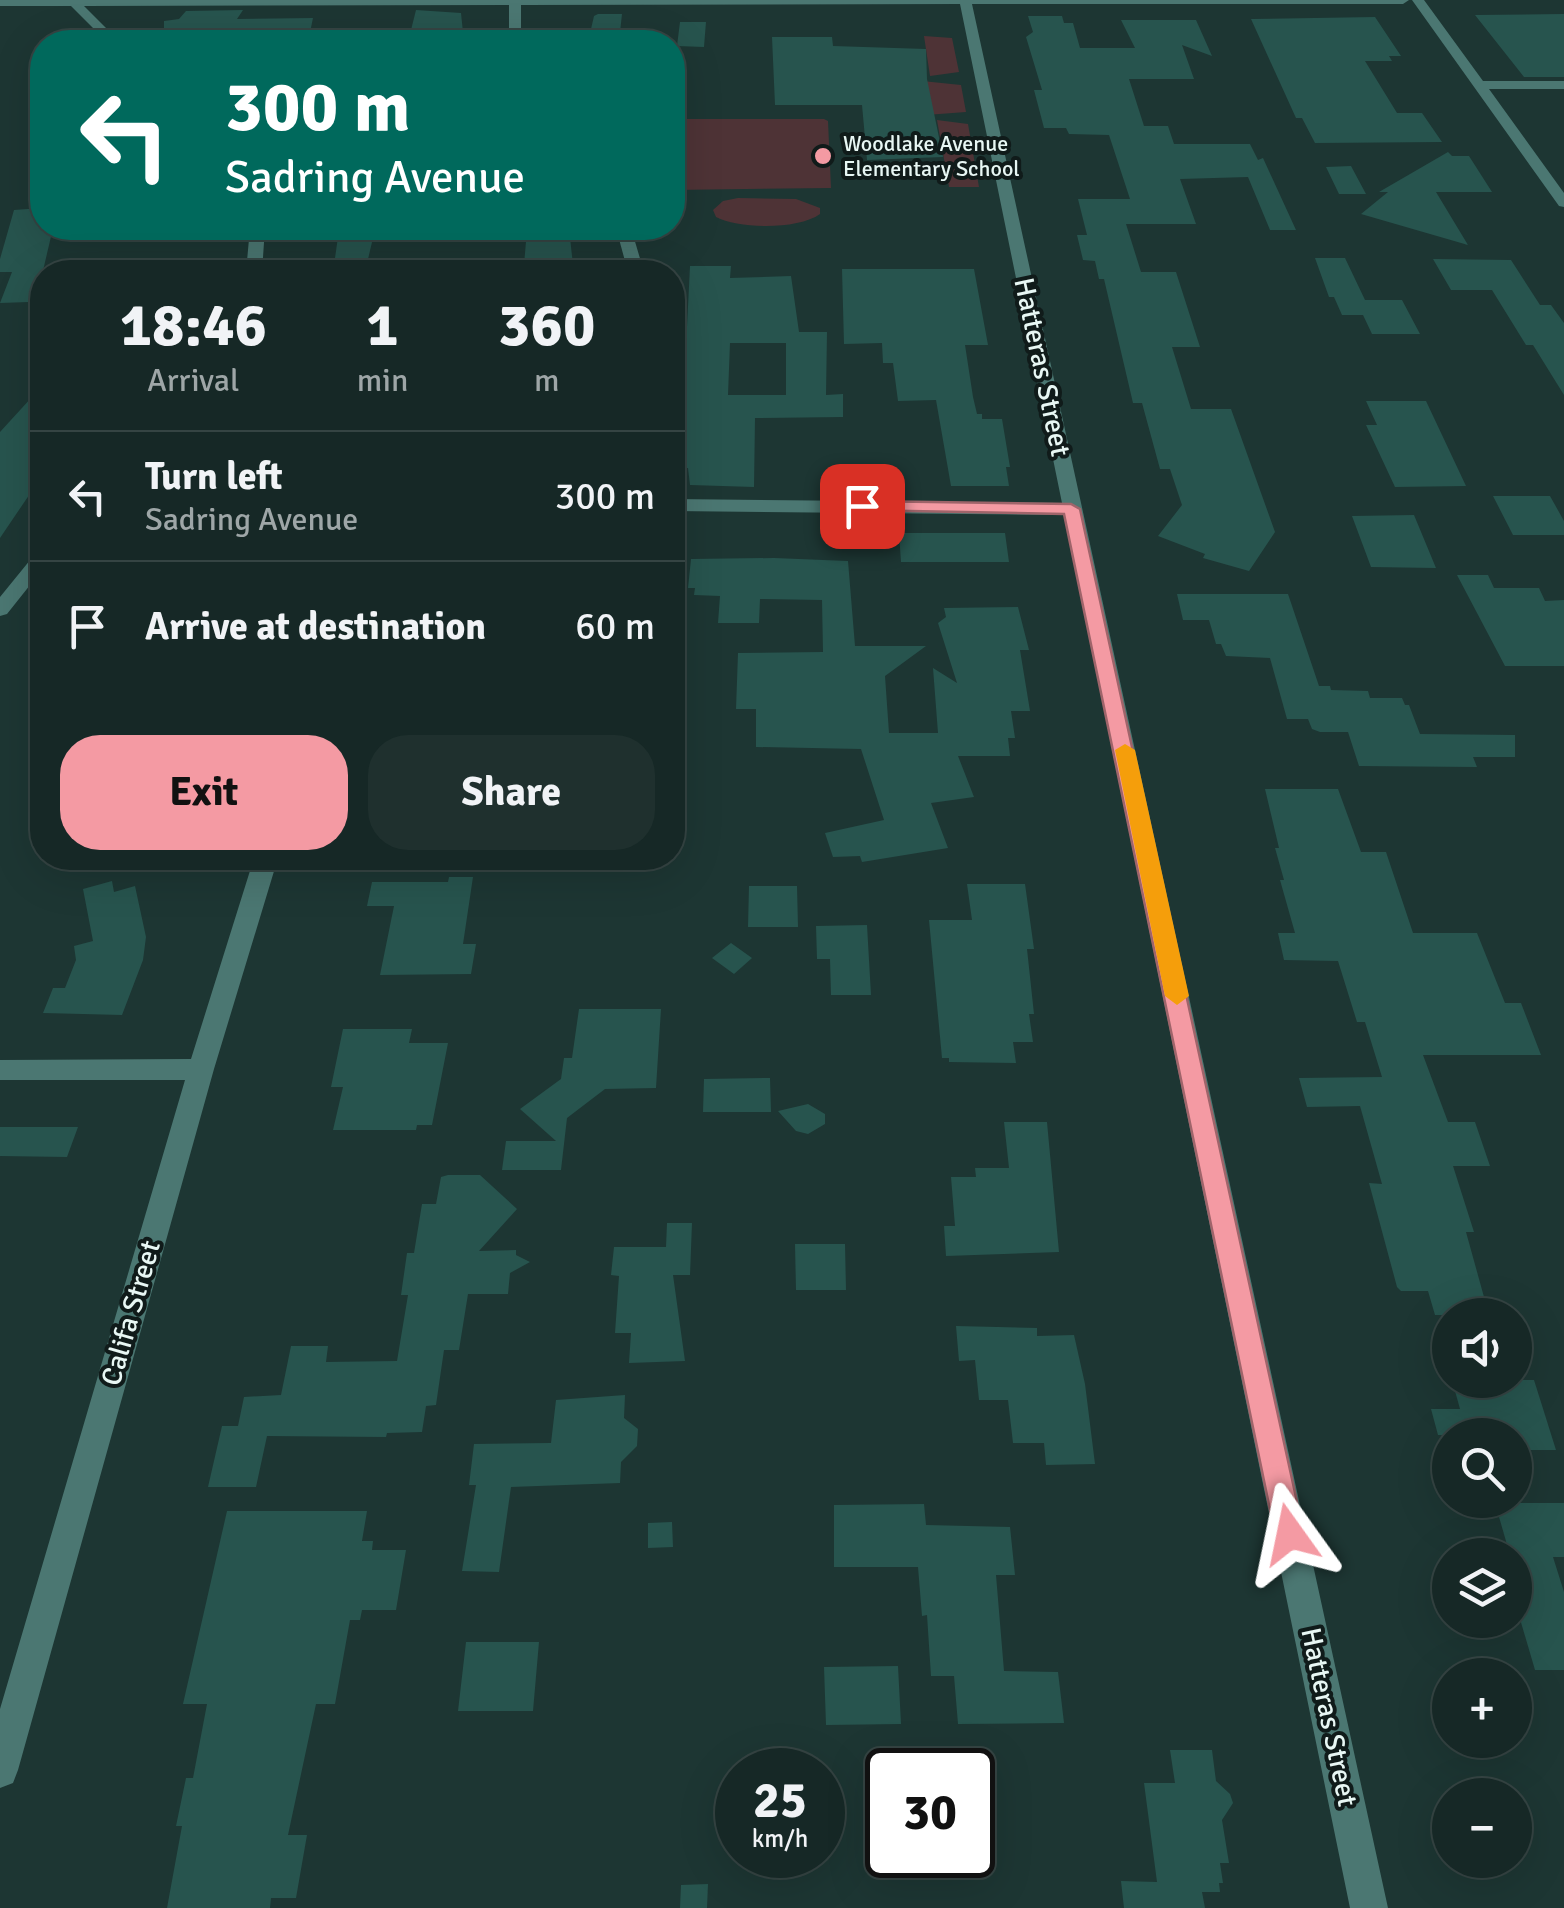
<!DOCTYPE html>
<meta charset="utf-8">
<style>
:root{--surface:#162826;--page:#1f302e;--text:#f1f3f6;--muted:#9ea6a7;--line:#354443;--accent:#f49aa3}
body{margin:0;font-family:Signika,sans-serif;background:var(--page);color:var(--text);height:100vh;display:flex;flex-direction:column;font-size:38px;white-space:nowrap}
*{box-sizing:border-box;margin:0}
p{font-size:32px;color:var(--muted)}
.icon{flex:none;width:55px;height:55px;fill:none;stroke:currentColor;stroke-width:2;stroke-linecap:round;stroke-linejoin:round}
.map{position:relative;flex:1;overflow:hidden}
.panel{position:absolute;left:30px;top:260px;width:655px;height:610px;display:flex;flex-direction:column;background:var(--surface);border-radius:40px;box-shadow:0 10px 40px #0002,0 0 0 2px var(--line)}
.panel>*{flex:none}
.banner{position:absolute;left:30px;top:30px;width:655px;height:210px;border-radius:40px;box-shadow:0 10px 40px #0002,0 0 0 2px var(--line);background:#00695c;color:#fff;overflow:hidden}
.buttons{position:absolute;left:1432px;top:1298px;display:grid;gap:20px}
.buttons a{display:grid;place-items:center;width:100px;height:100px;border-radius:50%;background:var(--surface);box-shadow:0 10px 40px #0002,0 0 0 2px var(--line);font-size:50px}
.speed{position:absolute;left:715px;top:1748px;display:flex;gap:20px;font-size:50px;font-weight:700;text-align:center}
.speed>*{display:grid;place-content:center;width:130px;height:130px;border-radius:50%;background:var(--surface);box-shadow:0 10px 40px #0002,0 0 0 2px var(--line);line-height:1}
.speed small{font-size:25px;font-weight:400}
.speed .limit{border:5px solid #111;border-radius:15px;background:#fff;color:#111}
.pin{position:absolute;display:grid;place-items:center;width:85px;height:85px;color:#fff;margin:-42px;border-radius:20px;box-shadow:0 5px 15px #0006}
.me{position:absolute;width:110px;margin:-55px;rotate:348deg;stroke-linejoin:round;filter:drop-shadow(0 0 8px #0008)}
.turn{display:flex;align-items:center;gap:35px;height:210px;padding:0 30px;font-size:45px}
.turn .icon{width:130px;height:130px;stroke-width:2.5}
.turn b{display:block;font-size:70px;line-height:85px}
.eta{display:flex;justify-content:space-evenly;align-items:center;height:170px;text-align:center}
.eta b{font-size:60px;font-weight:700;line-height:70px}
.button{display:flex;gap:20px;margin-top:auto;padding:20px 30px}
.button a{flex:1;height:115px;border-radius:40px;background:var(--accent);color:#111;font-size:40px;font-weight:700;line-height:115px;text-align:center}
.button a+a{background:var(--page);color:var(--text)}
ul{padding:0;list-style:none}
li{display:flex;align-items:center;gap:30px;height:130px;padding:0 30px;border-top:2px solid var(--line)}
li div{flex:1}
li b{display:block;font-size:38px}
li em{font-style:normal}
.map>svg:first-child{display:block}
</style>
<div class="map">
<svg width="1564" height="1908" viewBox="0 0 1564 1908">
<rect width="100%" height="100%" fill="#1d3633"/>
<path fill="#4e3336" d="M 924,36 L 952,38 L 959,72 L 930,76 Z
M 922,81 L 961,85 L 966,112 L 926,115 Z
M 673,119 L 824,119 L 828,121 L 831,188 L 673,190 Z
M 937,120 L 968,124 L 979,187 L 949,187 Z
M 738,198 L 796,199 L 820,208 L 820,214 C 798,230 739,229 716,217 L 713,210 L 723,201 Z"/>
<path fill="#27544e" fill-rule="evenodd" d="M 243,10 L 237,19 L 313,18 L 308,42 L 156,42 L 164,31 L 164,21 L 179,19 L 186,11 Z
M 416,10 L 461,13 L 464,42 L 408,42 Z
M 598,14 L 622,14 L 619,42 L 588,42 L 594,16 Z
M 1564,14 L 1564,77 L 1524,77 L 1475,15 Z
M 1028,16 L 1062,16 L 1064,23 L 1073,23 L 1080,48 L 1135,48 L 1121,20 L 1196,20 L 1212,56 L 1182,45 L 1194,79 L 1129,79 L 1144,126 L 1168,126 L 1174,144 L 1250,144 L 1258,160 L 1263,158 L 1296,230 L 1270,230 L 1248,177 L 1180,179 L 1196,224 L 1126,224 L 1141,272 L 1176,272 L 1200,347 L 1172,347 L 1191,409 L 1231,409 L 1275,532 L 1249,571 L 1203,558 L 1205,554 L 1158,536 L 1182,505 L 1170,469 L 1160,469 L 1142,403 L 1133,403 L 1104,279 L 1099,279 L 1095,261 L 1083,260 L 1077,235 L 1087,235 L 1078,199 L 1130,199 L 1109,135 L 1069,134 L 1066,128 L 1044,128 L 1034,90 L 1042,90 L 1026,37 L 1033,32 Z
M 1375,17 L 1401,56 L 1389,56 L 1392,61 L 1365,61 L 1397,113 L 1422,113 L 1442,142 L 1315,143 L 1302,118 L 1296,118 L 1251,19 Z
M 680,22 L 706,22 L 704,47 L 677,46 Z
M 772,37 L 832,37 L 833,46 L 926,49 L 927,79 L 943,157 L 867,160 L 862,105 L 775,105 Z
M 1448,152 L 1452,156 L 1469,156 L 1492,192 L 1436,192 L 1468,245 L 1361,214 L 1388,192 L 1379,192 Z
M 1351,166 L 1366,194 L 1339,194 L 1326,167 Z
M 42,208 L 42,228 L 53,228 L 42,275 L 29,302 L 0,303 L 12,272 L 0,272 L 0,259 L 14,210 Z
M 569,228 L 573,265 L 524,265 L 527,230 Z
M 363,235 L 363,239 L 373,238 L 365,272 L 333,272 L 338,237 Z
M 1315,258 L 1345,258 L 1365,300 L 1402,300 L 1420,334 L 1372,334 L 1363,315 L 1342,315 L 1334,297 L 1329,297 Z
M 1433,259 L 1511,260 L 1540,305 L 1551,305 L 1564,323 L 1564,395 L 1533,345 L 1526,345 L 1492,290 L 1451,290 Z
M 690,266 L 731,266 L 730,278 L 791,276 L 799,332 L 827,332 L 826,395 L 843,394 L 843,417 L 755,418 L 754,487 L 690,485 L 688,468 L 680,468 ZM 730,343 L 786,343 L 786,395 L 728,395 Z
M 842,269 L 974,269 L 988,345 L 965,345 L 973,397 L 977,414 L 982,414 L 982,419 L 1002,419 L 1010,467 L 1006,467 L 1009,486 L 951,486 L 936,400 L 898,401 L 893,363 L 883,363 L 882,343 L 844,344 Z
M 42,386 L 42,476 L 0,538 L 0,432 Z
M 1366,401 L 1426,401 L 1466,486 L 1395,487 L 1366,425 L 1377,425 Z
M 1493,496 L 1550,496 L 1564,521 L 1564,535 L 1513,535 Z
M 1414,515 L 1436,568 L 1371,567 L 1352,516 Z
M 899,533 L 1005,533 L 1009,562 L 901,562 Z
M 774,558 L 848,561 L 855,646 L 926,646 L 885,676 L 889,733 L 938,733 L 933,668 L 957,683 L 938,623 L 946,617 L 944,608 L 1018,607 L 1029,650 L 1020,650 L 1030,711 L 1011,711 L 1015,738 L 1008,738 L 1010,756 L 958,756 L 974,797 L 931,803 L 948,848 L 862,862 L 860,856 L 833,857 L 825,833 L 884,820 L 861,749 L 756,747 L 756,709 L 736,709 L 738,653 L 823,652 L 822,600 L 760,599 L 759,623 L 718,623 L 720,596 L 694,595 L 695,588 L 688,588 L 691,559 Z
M 1457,575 L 1488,575 L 1494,588 L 1539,588 L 1545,601 L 1564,600 L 1564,666 L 1505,666 Z
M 1177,594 L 1288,594 L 1319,686 L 1330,686 L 1331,690 L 1368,691 L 1370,698 L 1402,698 L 1405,705 L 1409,705 L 1420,734 L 1515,735 L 1515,757 L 1473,757 L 1477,767 L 1359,766 L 1348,732 L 1320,732 L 1312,729 L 1308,719 L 1287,719 L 1270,658 L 1226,656 L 1221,644 L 1216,644 L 1209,620 L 1183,620 Z
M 1265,789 L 1338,789 L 1361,852 L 1386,852 L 1413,933 L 1477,933 L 1505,1003 L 1521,1003 L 1541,1055 L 1423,1055 L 1448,1122 L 1475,1122 L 1490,1166 L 1453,1166 L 1474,1232 L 1466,1232 L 1489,1315 L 1435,1315 L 1428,1291 L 1401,1291 L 1397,1287 L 1369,1183 L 1382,1184 L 1360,1106 L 1307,1107 L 1299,1078 L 1382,1077 L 1365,1022 L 1357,1022 L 1338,961 L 1284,960 L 1278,933 L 1295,933 L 1280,880 L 1284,880 L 1275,848 L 1279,848 Z
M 449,877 L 473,877 L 463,944 L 476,944 L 471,974 L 380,975 L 394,906 L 367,906 L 372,882 L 448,882 Z
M 112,881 L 114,892 L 135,886 L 146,937 L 143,960 L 122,1015 L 43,1013 L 53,988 L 65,988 L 76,960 L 74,946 L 93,941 L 83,889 Z
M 967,884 L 1025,884 L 1034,949 L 1027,949 L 1034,1014 L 1029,1014 L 1033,1042 L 1013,1042 L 1016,1063 L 949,1062 L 949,1058 L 942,1058 L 929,920 L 972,920 Z
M 749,886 L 797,886 L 798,927 L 748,927 Z
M 867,925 L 871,995 L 831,995 L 830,959 L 817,959 L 816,926 Z
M 731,943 L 752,958 L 734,974 L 712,958 Z
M 579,1009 L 661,1009 L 656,1088 L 605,1089 L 567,1118 L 561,1170 L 502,1170 L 506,1141 L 556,1141 L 520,1109 L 561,1079 L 564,1058 L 572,1058 Z
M 343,1029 L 412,1029 L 409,1043 L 448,1043 L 432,1125 L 417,1125 L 416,1130 L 333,1130 L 343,1087 L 331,1087 Z
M 770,1078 L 771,1112 L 703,1112 L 704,1079 Z
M 808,1104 L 825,1114 L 825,1124 L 808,1134 L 796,1131 L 778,1111 Z
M 1004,1122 L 1047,1122 L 1059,1252 L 946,1256 L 944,1226 L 955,1226 L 951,1177 L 976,1177 L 975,1168 L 1009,1168 Z
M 0,1127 L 78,1127 L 67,1157 L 0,1156 Z
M 448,1175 L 480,1175 L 517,1209 L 479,1251 L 516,1250 L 516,1255 L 530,1262 L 510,1273 L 508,1294 L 468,1294 L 459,1350 L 444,1350 L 436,1405 L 426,1406 L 422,1432 L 387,1433 L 386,1437 L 267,1436 L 256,1487 L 208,1487 L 222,1426 L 238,1426 L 244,1397 L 281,1395 L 291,1346 L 328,1346 L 326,1362 L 397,1361 L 408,1295 L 401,1295 L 407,1253 L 414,1253 L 422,1204 L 436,1204 L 441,1177 Z
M 667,1223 L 692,1223 L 690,1275 L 673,1275 L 685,1361 L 629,1363 L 631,1333 L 615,1333 L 619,1276 L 611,1275 L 614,1247 L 666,1247 Z
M 795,1244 L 845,1244 L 846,1290 L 796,1290 Z
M 956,1326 L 1037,1328 L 1037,1336 L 1074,1335 L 1085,1384 L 1095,1464 L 1046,1465 L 1044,1443 L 1013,1443 L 1008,1400 L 979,1400 L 975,1360 L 959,1361 Z
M 1452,1380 L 1534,1380 L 1556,1450 L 1515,1450 L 1515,1435 L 1438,1435 L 1431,1409 L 1460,1409 Z
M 625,1395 L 624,1418 L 638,1429 L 637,1446 L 621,1462 L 620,1483 L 511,1487 L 499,1572 L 462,1571 L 476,1485 L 469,1485 L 474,1444 L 551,1443 L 556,1400 Z
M 1495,1503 L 1564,1503 L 1564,1557 L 1553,1557 L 1564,1592 L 1564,1670 L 1535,1670 L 1515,1602 L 1515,1555 L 1510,1555 Z
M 924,1504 L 926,1525 L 1010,1527 L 1015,1575 L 996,1575 L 1004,1671 L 1058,1672 L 1064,1723 L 958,1724 L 954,1676 L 931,1676 L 927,1615 L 922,1616 L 918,1567 L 834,1567 L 834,1505 Z
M 227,1511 L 367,1511 L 362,1541 L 373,1541 L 372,1550 L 406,1550 L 396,1610 L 362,1610 L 360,1620 L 350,1620 L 335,1704 L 316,1704 L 288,1835 L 307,1835 L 296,1898 L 271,1898 L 270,1908 L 167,1908 L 182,1826 L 176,1826 L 186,1778 L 193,1778 L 207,1704 L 183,1704 Z
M 672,1522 L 673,1547 L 648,1548 L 648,1523 Z
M 466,1642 L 539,1642 L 533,1711 L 458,1711 Z
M 898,1666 L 901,1724 L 826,1725 L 824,1667 Z
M 1170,1750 L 1212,1750 L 1216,1781 L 1230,1794 L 1233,1803 L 1222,1820 L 1229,1863 L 1220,1863 L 1223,1883 L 1219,1883 L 1220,1892 L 1202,1892 L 1205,1908 L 1124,1908 L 1121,1881 L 1157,1882 L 1144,1783 L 1175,1783 Z
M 708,1884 L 707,1908 L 680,1908 L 681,1885 Z"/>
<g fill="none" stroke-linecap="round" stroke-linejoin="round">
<path fill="#4b7772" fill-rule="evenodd" d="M 0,0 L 1409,0 L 1403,4 L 972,4 L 1388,1908 L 1350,1908 L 1064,515 L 672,511 L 672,499 L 1062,503 L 960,4 L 521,5 L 521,42 L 509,42 L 509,5 L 84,6 L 120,42 L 107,42 L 71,6 L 0,6 Z
M 1412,0 L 1424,0 L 1483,81 L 1564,81 L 1564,89 L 1489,89 L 1564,193 L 1564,207 L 1559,206 Z
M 250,228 L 265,228 L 262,272 L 246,272 Z
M 616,228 L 631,228 L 644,272 L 628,272 Z
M 42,552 L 42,570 L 7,614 L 0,616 L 0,597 L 35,554 Z
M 254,858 L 278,858 L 214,1069 L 18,1770 L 13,1783 L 0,1788 L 0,1709 L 185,1080 L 0,1080 L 0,1060 L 191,1059 Z"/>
</g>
<path fill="#f49aa3" stroke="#9f646a" stroke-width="2.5" d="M 862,501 L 1071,504 L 1080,509 L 1304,1534 L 1300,1544 L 1290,1548 L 1279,1544 L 1275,1534 L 1064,514 L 856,510 L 853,506 Z"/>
<path fill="#f59e0b" d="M 1125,744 L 1135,750 L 1189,996 L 1177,1005 L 1165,996 L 1115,750 Z"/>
<circle fill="#f49aa3" stroke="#101b1a" stroke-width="4" cx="823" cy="156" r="10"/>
<g text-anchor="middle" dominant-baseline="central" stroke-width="8" stroke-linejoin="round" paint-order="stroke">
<g font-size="22" fill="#e8f7f4" stroke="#101b1a" text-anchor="start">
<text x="843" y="143">Woodlake Avenue<tspan x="843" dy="25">Elementary School</tspan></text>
</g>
<g font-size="28" fill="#e8f7f4" stroke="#101b1a">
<text transform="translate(1042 367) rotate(78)">Hatteras Street</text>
<text transform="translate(131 1313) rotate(-74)">Califa Street</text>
<text transform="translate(1329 1717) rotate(78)">Hatteras Street</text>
</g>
</g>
</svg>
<div class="buttons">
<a><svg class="icon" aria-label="sound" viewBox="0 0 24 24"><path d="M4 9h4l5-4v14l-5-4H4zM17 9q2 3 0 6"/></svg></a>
<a><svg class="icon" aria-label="search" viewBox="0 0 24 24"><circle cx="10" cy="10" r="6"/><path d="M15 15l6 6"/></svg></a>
<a><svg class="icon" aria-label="layers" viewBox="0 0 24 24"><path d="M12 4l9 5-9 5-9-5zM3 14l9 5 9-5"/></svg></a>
<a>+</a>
<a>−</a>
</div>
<div class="speed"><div>25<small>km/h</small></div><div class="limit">30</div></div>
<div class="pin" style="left:862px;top:506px;background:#d93025"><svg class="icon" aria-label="arrive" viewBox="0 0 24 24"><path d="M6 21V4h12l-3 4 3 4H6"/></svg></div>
<svg class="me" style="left:1290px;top:1534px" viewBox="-20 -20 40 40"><path d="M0-17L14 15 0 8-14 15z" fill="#f49aa3" stroke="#fff" stroke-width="4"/></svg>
<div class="banner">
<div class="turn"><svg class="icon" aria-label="left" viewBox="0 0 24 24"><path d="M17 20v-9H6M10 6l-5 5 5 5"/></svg><div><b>300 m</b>Sadring Avenue</div></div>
</div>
<section class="panel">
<div class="eta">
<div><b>18:46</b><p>Arrival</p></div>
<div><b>1</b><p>min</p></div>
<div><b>360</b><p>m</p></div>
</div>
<ul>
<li><svg class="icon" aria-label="left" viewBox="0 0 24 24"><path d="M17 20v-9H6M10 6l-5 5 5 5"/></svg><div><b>Turn left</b><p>Sadring Avenue</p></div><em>300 m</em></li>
<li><svg class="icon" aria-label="arrive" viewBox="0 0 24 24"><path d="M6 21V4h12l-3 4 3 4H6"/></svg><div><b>Arrive at destination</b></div><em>60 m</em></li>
</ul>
<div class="button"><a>Exit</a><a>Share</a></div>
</section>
</div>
